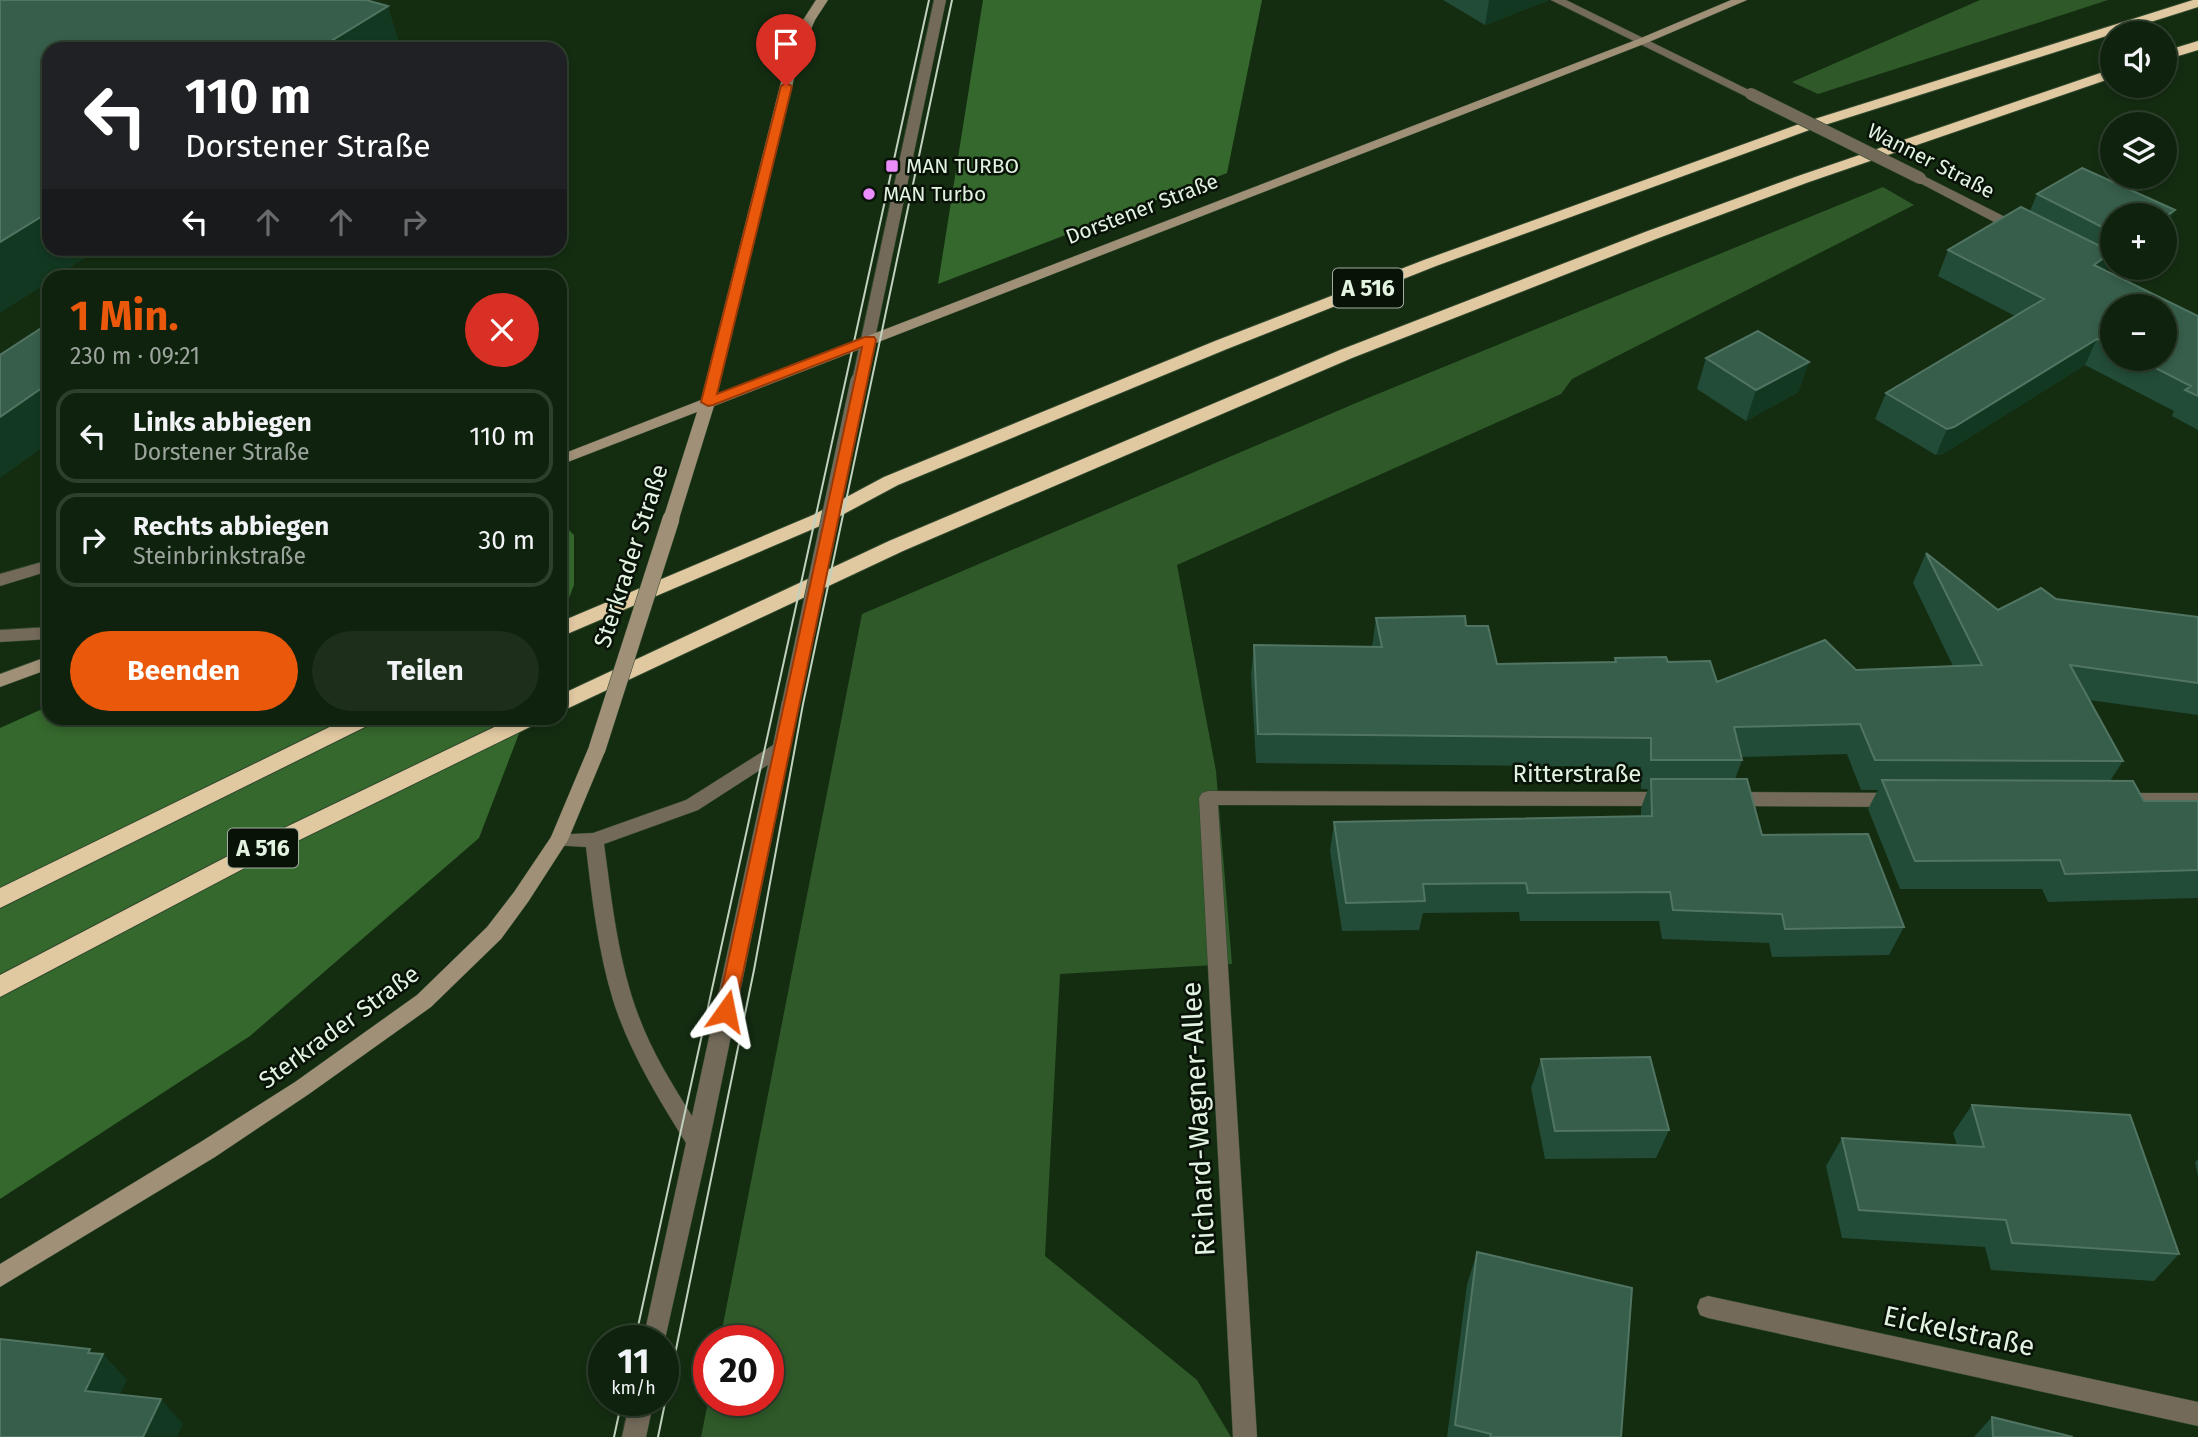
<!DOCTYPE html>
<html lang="de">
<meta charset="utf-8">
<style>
:root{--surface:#0f220d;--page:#1d2f1b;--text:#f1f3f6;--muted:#9ba49d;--line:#2f3f2e;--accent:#ea580c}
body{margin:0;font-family:"Fira Sans",sans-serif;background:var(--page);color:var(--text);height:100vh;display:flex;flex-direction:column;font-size:26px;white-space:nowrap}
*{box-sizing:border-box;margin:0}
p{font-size:23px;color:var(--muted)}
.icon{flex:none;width:38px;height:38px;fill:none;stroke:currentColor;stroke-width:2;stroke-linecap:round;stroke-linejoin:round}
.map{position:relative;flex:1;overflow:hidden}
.sheet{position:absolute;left:42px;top:270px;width:525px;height:455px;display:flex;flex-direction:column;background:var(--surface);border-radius:21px;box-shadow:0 4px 10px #0003,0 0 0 2px var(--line)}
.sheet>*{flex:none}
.top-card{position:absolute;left:42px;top:42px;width:525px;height:214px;border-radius:21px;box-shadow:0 4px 10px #0003,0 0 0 2px var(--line);background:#202124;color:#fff;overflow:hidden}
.controls{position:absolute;left:2100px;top:21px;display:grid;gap:14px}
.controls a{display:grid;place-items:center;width:77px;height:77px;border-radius:50%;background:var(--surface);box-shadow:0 4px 10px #0003,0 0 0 2px var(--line);font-size:35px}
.speed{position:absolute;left:588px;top:1325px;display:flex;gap:14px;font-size:35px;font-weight:700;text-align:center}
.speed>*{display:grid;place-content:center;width:91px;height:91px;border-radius:50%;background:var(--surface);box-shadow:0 4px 10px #0003,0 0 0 2px var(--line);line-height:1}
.speed small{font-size:18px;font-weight:400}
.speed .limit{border:10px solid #d22;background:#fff;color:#111}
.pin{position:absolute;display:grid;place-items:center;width:60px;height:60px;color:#fff;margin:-72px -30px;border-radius:50% 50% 50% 0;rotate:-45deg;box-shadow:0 0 7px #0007}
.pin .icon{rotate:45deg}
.me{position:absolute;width:77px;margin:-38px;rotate:12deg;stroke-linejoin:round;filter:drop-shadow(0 0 5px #0008)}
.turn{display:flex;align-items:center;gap:24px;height:147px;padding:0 28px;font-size:32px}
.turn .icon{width:91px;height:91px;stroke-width:2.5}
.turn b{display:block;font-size:49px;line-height:60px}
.lanes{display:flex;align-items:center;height:66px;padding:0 28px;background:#0003;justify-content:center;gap:35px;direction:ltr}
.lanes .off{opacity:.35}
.round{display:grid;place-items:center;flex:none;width:74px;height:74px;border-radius:37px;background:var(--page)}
.headline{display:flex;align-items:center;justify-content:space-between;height:119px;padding:0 28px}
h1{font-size:42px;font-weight:700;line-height:52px;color:var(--accent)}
.cta{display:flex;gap:14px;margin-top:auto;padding:14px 28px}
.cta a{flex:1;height:80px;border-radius:42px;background:var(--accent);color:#fff;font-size:28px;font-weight:700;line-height:80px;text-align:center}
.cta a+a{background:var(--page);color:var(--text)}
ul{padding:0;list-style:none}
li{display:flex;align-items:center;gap:21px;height:94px;margin:0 14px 10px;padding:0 14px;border:4px solid var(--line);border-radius:21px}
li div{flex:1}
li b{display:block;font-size:26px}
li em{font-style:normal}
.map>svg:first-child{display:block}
</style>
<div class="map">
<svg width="2198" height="1437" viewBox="0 0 2198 1437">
<rect width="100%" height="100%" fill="#142d11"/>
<path fill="#2f5929" d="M 1980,0 L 2108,0 L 1818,94 L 1792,82 Z
M 1883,187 L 1914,205 L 1572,379 L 1561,394 L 1177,565 L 1216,771 L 1232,964 L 1060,974 L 1045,1256 L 1197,1380 L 1231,1437 L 701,1437 L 709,1397 L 709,1400 L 768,1400 L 768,1340 L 720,1340 L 862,614 L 1363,400 Z"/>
<path fill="#35682d" d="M 983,0 L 1262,0 L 1227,173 L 938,284 Z
M 560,521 L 574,535 L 574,585 L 560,622 Z
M 49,706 L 49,718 L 525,718 L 479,838 L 250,1036 L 0,1199 L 0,728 Z"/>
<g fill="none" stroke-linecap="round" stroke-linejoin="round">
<defs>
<path id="lane" d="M 934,0 L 946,0 L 866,381 L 859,385 L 852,381 Z
M 49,560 L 49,571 L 0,586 L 0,574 Z
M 49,627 L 49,639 L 0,642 L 0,630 Z
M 791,695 L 797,697 L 800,701 L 709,1143 L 663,1348 L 663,1340 L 643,1340 L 686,1143 C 658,1098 629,1051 613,1000 C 598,951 592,898 586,847 L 552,845 L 550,840 L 552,835 L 593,833 L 686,800 L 773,745 L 782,701 L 785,697 ZM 768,765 L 692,1116 C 672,1084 652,1052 639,1017 C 618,962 612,902 604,844 L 698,810 Z
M 630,1400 L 654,1400 L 646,1437 L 622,1437 Z"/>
<path id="street" d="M 1551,0 L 1566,0 L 1757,94 L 1747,97 Z
M 1920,174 L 2025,227 L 2027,230 L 2025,233 L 2015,233 L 1916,181 L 1914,178 Z
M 1208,791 L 1666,792 L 1672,794 L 1675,799 L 1672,804 L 1666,806 L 1218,805 L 1257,1437 L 1233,1437 L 1199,798 L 1202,793 Z
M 1729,792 L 1897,793 L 1903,795 L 1906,800 L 1903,805 L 1897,807 L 1729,806 L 1723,804 L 1720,799 L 1723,794 Z
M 2121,793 L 2198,793 L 2198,807 L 2121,807 L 2115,805 L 2112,800 L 2115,795 Z
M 1708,1296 L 2198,1402 L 2198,1426 L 1708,1318 L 1700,1315 L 1697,1307 L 1700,1299 Z"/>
<path id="secondary" d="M 816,0 L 828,0 L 815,20 L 800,54 L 717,394 L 1641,38 L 1731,0 L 1747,0 L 1649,42 L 714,406 L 679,519 L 671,524 L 665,523 L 663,519 L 697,412 L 560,465 L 560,455 L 701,400 L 788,54 L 803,20 Z
M 49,656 L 49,669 L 0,687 L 0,674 Z
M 597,742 L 603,744 L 606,749 L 568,840 L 528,902 L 501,939 L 431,1007 L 309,1094 L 215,1157 L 0,1287 L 0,1264 L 199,1143 L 295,1082 L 417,995 L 487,927 L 514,892 L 551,837 L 588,749 L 591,744 Z"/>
<path id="highway" d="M 2193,0 L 2198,0 L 2198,7 L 1812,129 L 1436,266 L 1227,349 L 898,485 L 827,523 L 560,637 L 560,622 L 813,515 L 884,477 L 1215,341 L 1424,260 L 1802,123 Z
M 2198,41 L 2198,50 L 2165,60 L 2165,51 Z
M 2112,69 L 2112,78 L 1809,182 L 1656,239 L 1352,358 L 903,551 L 560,712 L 560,695 L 889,541 L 1340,350 L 1645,232 L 1798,176 Z
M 348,718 L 376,718 L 373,723 L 0,908 L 0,888 Z
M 513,718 L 541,718 L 538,723 L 271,854 L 0,997 L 0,975 L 255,842 Z"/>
</defs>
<use href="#lane" stroke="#31492e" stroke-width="1"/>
<use href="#street" stroke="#31492e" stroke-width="1"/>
<use href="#secondary" stroke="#31492e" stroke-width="1"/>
<use href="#highway" stroke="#31492e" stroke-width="2"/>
<use href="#lane" fill="#736a5a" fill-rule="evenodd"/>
<use href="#street" fill="#736a5a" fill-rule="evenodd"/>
<use href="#secondary" fill="#9f9077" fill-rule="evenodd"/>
<use href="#highway" fill="#e0c8a1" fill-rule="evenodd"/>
<path stroke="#c0d2be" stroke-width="2" d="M 635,1340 L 929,0
M 614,1437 L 622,1400
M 658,1437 L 754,970 L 803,704 L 952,0"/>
<defs>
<path id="lane-bridge" d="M 791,701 L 859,381"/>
<path id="street-bridge" d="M 1751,94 L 1920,178"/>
<path id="secondary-bridge" d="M 597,749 L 671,519"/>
</defs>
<use href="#lane-bridge" stroke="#31492e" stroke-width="18" stroke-linecap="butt"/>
<use href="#street-bridge" stroke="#31492e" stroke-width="13" stroke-linecap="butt"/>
<use href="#secondary-bridge" stroke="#31492e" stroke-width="18" stroke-linecap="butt"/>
<use href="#lane-bridge" stroke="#736a5a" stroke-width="17"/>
<use href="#street-bridge" stroke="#736a5a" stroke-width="12"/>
<use href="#secondary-bridge" stroke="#9f9077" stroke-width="17"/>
</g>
<path fill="#224c38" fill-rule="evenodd" d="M 1443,0 L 1549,0 L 1485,25 Z
M 2037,194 L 2112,215 L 2112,268 L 2118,268 L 2114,270 L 2107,266 L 2105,270 L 2198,316 L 2198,430 L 2172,416 L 2174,411 L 2085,365 L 1943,454 L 1936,455 L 1875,419 L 1886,393 L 2015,316 L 1938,276 L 1948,250 L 2030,211 ZM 2112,306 L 2165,359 L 2112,359 Z
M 1706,358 L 1809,362 L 1798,392 L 1746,421 L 1697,389 Z
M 1926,553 L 1998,610 L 2056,599 L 2198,617 L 2198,715 L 2089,700 L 2123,761 L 2110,781 L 2144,801 L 2198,801 L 2198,898 L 2048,902 L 2042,889 L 1900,889 L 1868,809 L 1878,790 L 1861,790 L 1847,754 L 1742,757 L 1742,760 L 1735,779 L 1762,835 L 1904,927 L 1889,955 L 1772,957 L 1769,943 L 1662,939 L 1659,921 L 1520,921 L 1519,912 L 1423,913 L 1419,930 L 1342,931 L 1330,851 L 1334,822 L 1641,816 L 1641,808 L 1648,789 L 1641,789 L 1641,767 L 1256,763 L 1251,675 L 1254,645 L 1372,647 L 1376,618 L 1466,626 L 1497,664 L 1614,662 L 1615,658 L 1668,662 L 1717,682 L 1856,670 L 1953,666 L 1913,583 Z
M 1541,1059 L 1669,1130 L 1656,1158 L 1545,1159 L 1531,1088 Z
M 1972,1105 L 2179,1254 L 2154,1281 L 1991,1270 L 1985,1247 L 1842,1238 L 1826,1166 L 1842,1138 L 1957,1145 L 1953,1133 Z
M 2198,1159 L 2198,1176 L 2195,1162 Z
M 1477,1252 L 1621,1437 L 1447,1437 L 1467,1285 Z
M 1992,1417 L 2073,1437 L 1974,1437 Z"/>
<path fill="#133821" d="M 1489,0 L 1549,0 L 1485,25 Z
M 388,6 L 401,49 L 318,49 Z
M 2175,210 L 2165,231 L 2165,217 Z
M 49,212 L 49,248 L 101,248 L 57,276 L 49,276 L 49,282 L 0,313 L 0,242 Z
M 2112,253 L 2112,254 L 2101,278 L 2094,265 Z
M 2097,339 L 2085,365 L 1943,454 L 1936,455 L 1947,429 Z
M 1809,362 L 1798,392 L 1746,421 L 1756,390 Z
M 49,383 L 49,443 L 0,478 L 0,417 Z
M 90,1349 L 100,1361 L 103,1354 L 127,1380 L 110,1416 L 85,1391 L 88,1353 Z
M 161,1399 L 183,1424 L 177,1437 L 143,1437 Z"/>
<path fill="#365e4a" stroke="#517562" stroke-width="2" d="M 0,0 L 366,0 L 388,6 L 318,49 L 49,49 L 49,212 L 0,242 Z
M 2082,168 L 2175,210 L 2165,217 L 2165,215 L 2112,215 L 2112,232 L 2037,194 Z
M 2021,207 L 2112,252 L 2094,265 L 2198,316 L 2198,396 L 2185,390 L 2191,386 L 2138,359 L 2165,359 L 2165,306 L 2112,306 L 2112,346 L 2097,339 L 1954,427 L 1947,429 L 1886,393 L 2044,299 L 1948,250 Z
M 49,323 L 49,383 L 0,417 L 0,355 Z
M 1758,331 L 1809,362 L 1756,390 L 1706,358 Z
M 1926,553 L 1998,610 L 2041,588 L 2056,599 L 2198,617 L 2198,683 L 2070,665 L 2123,761 L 1875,760 L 1860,724 L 1734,727 L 1742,760 L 1651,760 L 1651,738 L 1258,734 L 1254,645 L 1382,647 L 1376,618 L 1465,616 L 1466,626 L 1488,626 L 1497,664 L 1616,662 L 1615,658 L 1666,657 L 1668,662 L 1710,661 L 1717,682 L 1825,640 L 1856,670 L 1982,665 Z
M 1651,779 L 1747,779 L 1762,835 L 1868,834 L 1904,927 L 1785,929 L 1782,914 L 1673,910 L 1670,892 L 1528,893 L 1526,883 L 1423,884 L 1425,901 L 1346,903 L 1334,822 L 1652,816 Z
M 1882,780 L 2133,781 L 2144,801 L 2198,801 L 2198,870 L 2065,874 L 2060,860 L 1915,861 Z
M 1650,1057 L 1669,1130 L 1555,1131 L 1541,1059 Z
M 1972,1105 L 2130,1115 L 2179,1254 L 2012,1243 L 2006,1220 L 1859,1210 L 1842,1138 L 1984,1147 Z
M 1477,1252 L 1632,1288 L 1621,1437 L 1490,1437 L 1491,1434 L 1455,1425 Z
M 0,1339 L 90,1349 L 88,1353 L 103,1354 L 85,1391 L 161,1399 L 143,1437 L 0,1437 Z
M 1992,1417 L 2073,1437 L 1993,1437 Z"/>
<path fill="#ea580c" stroke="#983908" stroke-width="2" d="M 786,83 L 792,86 L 717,394 L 865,337 L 874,337 L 876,340 L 735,1011 L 732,1017 L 726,1019 L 719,1017 L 717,1011 L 862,347 L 713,405 L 708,406 L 701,402 L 781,86 Z"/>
<g fill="#eb8dfc" stroke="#081207" stroke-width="2.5">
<rect x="885" y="159" width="14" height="14" rx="3.5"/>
<circle cx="869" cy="194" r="7"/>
</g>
<g text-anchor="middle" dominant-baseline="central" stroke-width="5" stroke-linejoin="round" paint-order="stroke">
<g font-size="21" fill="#e3f3e1" stroke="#081207">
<text transform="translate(1931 161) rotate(27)">Wanner Straße</text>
<text transform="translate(1142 209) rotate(-21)">Dorstener Straße</text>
</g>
<g font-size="21" fill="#e3f3e1" stroke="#081207" text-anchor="start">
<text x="906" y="166">MAN TURBO</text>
<text x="883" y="194">MAN Turbo</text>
</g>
<g fill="#081207" stroke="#a1b0a0" stroke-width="2">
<rect x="1333" y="268.5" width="70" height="39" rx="5"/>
<rect x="228" y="828.5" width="70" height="39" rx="5"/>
</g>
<g font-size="23" font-weight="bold" fill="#e3f3e1">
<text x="1368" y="288">A 516</text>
<text x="263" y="848">A 516</text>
</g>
<g font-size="24" fill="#e3f3e1" stroke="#081207">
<text transform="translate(631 556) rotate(-72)">Sterkrader Straße</text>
<text x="1577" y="774">Ritterstraße</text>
<text transform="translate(339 1027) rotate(-36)">Sterkrader Straße</text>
</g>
<g font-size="28" fill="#e3f3e1" stroke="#081207">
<text transform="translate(1198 1119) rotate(-93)">Richard-Wagner-Allee</text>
<text transform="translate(1959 1331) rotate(12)">Eickelstraße</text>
</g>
</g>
</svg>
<div class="controls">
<a><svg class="icon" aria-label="sound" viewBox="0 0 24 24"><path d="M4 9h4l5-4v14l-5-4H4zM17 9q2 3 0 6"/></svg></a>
<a><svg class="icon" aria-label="layers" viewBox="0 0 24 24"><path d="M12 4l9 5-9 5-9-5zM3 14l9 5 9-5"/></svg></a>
<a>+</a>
<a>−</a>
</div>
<div class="speed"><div>11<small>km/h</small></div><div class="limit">20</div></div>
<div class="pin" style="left:786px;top:86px;background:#d93025"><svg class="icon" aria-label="arrive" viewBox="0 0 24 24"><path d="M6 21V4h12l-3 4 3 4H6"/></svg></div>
<svg class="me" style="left:726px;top:1011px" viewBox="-20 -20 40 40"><path d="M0-17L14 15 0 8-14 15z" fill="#ea580c" stroke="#fff" stroke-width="4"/></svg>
<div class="top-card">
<div class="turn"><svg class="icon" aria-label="left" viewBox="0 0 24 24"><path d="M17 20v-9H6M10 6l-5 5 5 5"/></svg><div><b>110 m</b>Dorstener Straße</div></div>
<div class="lanes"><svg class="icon" aria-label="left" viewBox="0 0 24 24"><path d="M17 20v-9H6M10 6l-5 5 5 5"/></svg><svg class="icon off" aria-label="ahead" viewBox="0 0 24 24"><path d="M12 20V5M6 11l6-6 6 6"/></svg><svg class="icon off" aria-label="ahead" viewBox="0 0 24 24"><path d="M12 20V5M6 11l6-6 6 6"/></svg><svg class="icon off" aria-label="right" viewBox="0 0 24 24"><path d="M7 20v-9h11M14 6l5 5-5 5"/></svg></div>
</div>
<section class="sheet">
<div class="headline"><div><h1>1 Min.</h1><p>230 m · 09:21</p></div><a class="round" style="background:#d93025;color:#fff"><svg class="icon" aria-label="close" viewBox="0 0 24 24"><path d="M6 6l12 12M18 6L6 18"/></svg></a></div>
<ul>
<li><svg class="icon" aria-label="left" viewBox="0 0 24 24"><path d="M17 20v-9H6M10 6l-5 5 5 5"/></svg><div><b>Links abbiegen</b><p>Dorstener Straße</p></div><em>110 m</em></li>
<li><svg class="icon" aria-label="right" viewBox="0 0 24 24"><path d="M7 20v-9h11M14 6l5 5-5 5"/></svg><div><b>Rechts abbiegen</b><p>Steinbrinkstraße</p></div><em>30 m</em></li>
</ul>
<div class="cta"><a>Beenden</a><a>Teilen</a></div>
</section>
</div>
